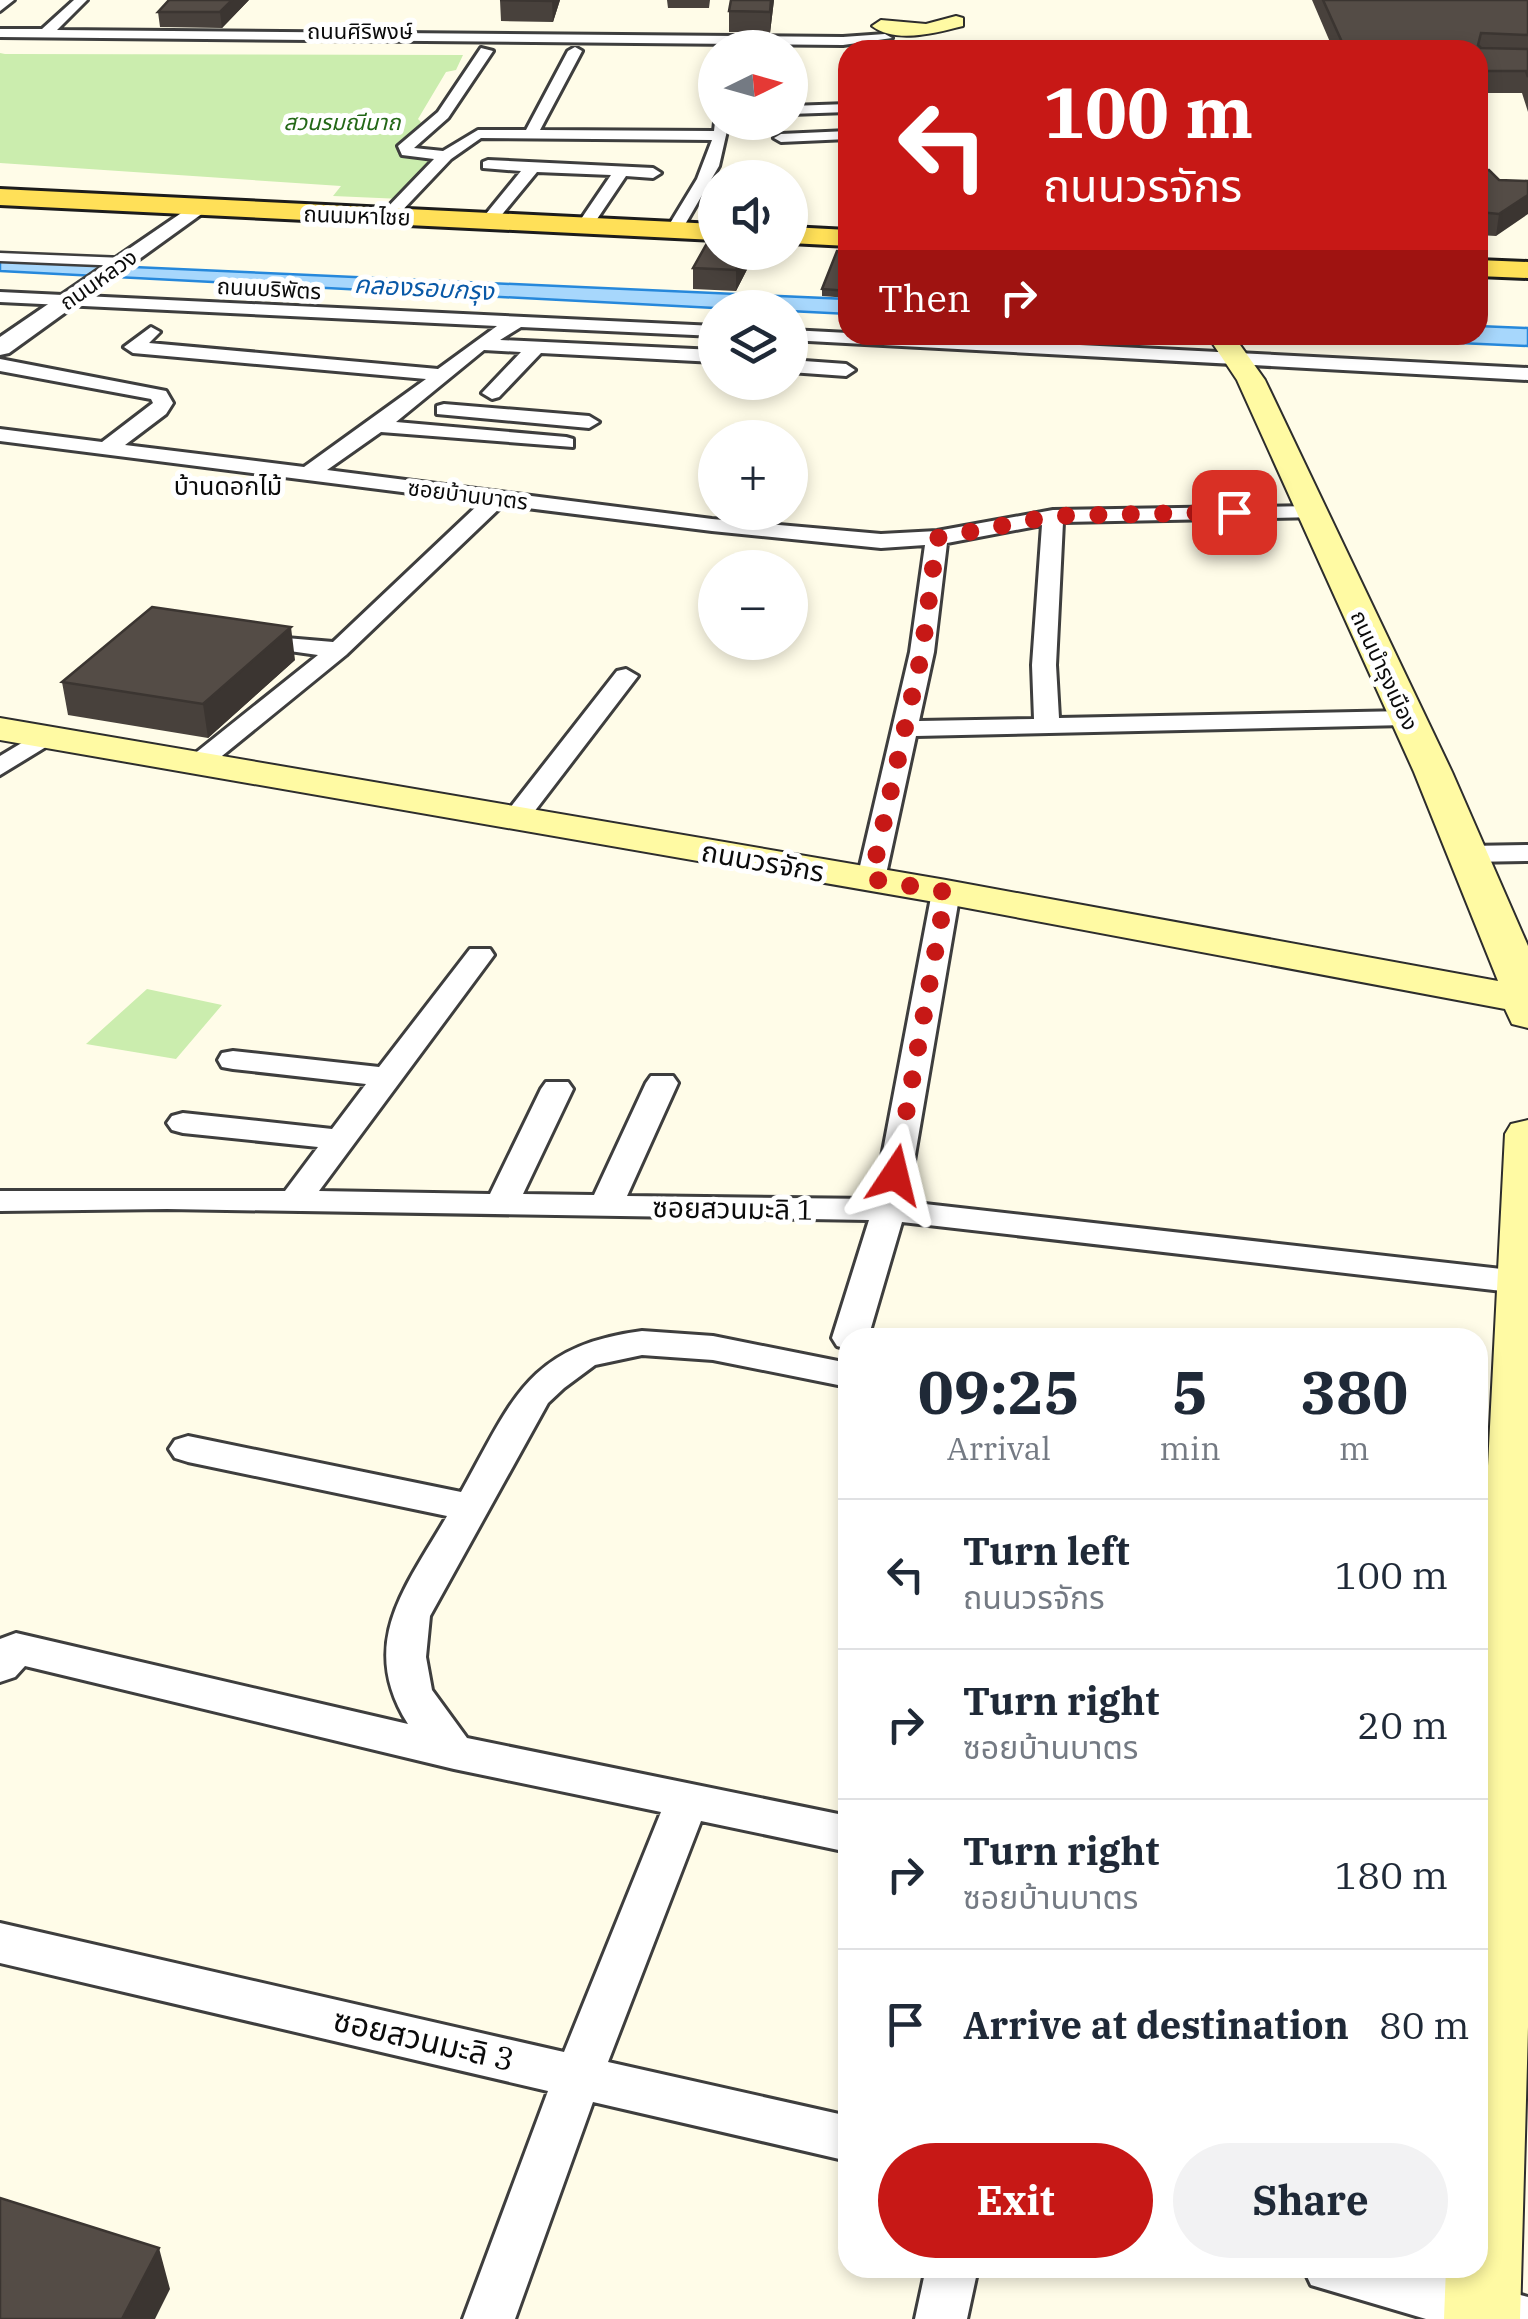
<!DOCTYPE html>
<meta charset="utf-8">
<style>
:root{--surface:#fff;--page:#f2f2f3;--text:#1f2937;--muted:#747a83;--line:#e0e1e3;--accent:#c71816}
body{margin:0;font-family:"IBM Plex Serif","Noto Sans Thai",serif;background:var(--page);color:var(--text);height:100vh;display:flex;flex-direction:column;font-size:38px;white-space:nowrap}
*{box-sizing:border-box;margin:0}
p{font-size:32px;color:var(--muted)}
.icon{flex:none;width:55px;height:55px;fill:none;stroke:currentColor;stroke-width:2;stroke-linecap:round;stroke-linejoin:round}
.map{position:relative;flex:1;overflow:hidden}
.side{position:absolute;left:838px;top:1328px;width:650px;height:950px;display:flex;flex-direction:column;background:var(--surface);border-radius:30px;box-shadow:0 5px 15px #0003}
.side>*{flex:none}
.banner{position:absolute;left:838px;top:40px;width:650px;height:305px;border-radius:30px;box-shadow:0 5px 15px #0003;background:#c71816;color:#fff;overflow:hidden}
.needle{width:65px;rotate:85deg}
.fabs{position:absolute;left:698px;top:30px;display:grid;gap:20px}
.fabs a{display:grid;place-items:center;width:110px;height:110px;border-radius:50%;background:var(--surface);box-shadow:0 5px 15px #0003;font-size:50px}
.pin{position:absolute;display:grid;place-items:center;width:85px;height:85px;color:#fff;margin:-42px;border-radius:20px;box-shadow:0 5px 15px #0006}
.me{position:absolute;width:110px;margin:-55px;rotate:10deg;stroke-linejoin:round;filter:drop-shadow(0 0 8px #0008)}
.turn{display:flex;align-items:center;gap:35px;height:210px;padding:0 40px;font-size:45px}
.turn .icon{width:130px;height:130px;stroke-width:2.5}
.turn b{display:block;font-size:70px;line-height:85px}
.then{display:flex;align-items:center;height:95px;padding:0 40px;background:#0003;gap:20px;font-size:38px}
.eta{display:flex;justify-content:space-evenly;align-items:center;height:170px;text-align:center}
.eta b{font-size:60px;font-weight:700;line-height:70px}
.button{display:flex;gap:20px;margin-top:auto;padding:20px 40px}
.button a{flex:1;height:115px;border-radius:60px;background:var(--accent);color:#fff;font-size:40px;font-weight:700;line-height:115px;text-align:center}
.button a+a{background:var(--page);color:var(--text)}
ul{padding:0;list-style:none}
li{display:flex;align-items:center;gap:30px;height:150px;padding:0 40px;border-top:2px solid var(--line)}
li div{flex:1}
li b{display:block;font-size:38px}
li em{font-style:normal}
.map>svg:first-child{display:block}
</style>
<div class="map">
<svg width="1528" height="2319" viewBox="0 0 1528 2319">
<rect width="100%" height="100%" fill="#fffce8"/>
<path fill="#cbedae" d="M 0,53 L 5,54 L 463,55 L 456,70 L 446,72 L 418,119 L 421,122 L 401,152 L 440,159 L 402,199 L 333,196 L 341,186 L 0,163 Z
M 147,989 L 222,1005 L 176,1059 L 86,1044 Z"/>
<path fill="#a7d7fc" stroke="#2688db" stroke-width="2.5" d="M 0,261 L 847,299 L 848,314 L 790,311 L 790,308 L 715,308 L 0,271 Z
M 1478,326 L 1528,328 L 1528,346 L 1280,335 L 1478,335 Z"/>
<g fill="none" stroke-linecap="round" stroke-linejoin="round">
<defs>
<path id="pedestrian" d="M 0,253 L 124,258 L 131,262 L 124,266 L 0,261 Z"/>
<path id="minor" d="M 0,0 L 14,0 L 0,11 Z
M 74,0 L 87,0 L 57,30 L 843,37 L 885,34 L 892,38 L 843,45 L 0,37 L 0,29 L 42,29 Z
M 575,47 L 582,51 L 540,130 L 714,131 L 715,122 L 729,122 L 719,166 L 680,233 L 666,230 L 697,179 L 712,140 L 481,138 L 451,159 L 395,218 L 383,218 L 383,212 L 434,159 L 402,155 L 398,146 L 438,112 L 481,48 L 493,51 L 448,118 L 414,148 L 443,151 L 478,130 L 526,130 L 568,51 Z
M 848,104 L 848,112 L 790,114 L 790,106 Z
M 848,131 L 848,139 L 781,142 L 774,138 L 781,134 Z
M 488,160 L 653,168 L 661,173 L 653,178 L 626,176 L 591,228 L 585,230 L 577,225 L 611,175 L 537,172 L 495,223 L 489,225 L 481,220 L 521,171 L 483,168 L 483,162 Z
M 0,292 L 715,326 L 715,336 L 521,327 L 500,340 L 715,350 L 715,362 L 541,353 L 499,397 L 492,399 L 482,393 L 521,352 L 484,350 L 396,422 L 566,437 L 573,439 L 573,447 L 381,432 L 327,470 L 712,519 L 881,534 L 937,531 L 1053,510 L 1312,506 L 1323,512 L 1320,517 L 1063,522 L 1056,665 L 1059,718 L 1406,711 L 1418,718 L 1406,725 L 916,736 L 885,879 L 871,887 L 857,879 L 910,652 L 925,545 L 881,548 L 712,531 L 503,505 L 346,655 L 206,769 L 188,769 L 184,764 L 188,759 L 318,655 L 240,644 L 236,639 L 240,634 L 333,642 L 481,502 L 0,441 L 0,429 L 102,442 L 153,403 L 151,399 L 0,371 L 0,359 L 166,391 L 173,403 L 166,414 L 125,445 L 304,467 L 426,379 L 133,353 L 124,347 L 151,327 L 160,332 L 149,343 L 438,369 L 497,326 L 0,302 ZM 1042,525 L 1032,665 L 1034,719 L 919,721 L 934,652 L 947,543 Z
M 790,330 L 1528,368 L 1528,380 L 790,340 Z
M 790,360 L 846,364 L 855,370 L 846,376 L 790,372 Z
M 444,404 L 589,416 L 599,422 L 589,428 L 437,414 L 437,406 Z
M 626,669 L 638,676 L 524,825 L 506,825 L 502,819 L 506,813 L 617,671 Z
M 45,729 L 58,737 L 54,742 L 0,775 L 0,756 Z
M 1528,845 L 1528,861 L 1468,862 L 1454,854 L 1468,846 Z
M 946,884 L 960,892 L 907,1202 L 1528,1272 L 1528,1294 L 902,1222 L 868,1338 L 848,1338 L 848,1349 L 837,1346 L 832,1338 L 869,1220 L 167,1209 L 0,1211 L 0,1191 L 285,1191 L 318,1147 L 183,1133 L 172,1130 L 167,1123 L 172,1116 L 183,1113 L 332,1129 L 366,1084 L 233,1069 L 222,1067 L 218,1060 L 222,1053 L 233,1051 L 379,1067 L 470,949 L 490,949 L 494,955 L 319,1191 L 490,1194 L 541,1089 L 546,1082 L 568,1082 L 573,1089 L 523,1194 L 594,1195 L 646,1083 L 651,1076 L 673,1076 L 678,1083 L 627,1196 L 874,1199 L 932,892 Z
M 642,1331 L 713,1336 L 848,1363 L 848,1387 L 713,1360 L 642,1355 L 595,1365 L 564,1388 L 548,1403 L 430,1616 L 426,1657 L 432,1690 L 467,1738 L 848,1816 L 848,1852 L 701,1821 L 608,2062 L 848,2116 L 848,2161 L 593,2102 L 515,2319 L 463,2319 L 548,2091 L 0,1963 L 0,1923 L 564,2052 L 661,1812 L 454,1769 L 25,1666 L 15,1677 L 0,1682 L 0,1639 L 16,1633 L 408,1724 C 357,1643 406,1587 447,1516 L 188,1462 L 175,1458 L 169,1449 L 175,1440 L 188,1436 L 461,1492 C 512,1401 527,1346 642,1331 Z
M 926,2268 L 978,2268 L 967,2319 L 915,2319 Z
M 1303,2268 L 1420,2268 L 1528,2297 L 1528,2319 L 1426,2319 L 1311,2285 Z"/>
<path id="tertiary" d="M 196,203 L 203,205 L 207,209 L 203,213 L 9,353 L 0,355 L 0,337 Z"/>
<path id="secondary" d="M 956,16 L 963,18 L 963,26 C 936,33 895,44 872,26 L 881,20 L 926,24 Z
M 1207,335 L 1233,335 L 1265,380 L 1452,772 L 1528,946 L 1528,1028 L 1512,1024 L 1505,1009 L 946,904 L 0,740 L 0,718 L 946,880 L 1498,981 L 1414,772 L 1237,380 Z
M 1528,1120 L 1528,2027 L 1520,2319 L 1444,2319 L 1446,2268 L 1478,2268 L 1478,1661 L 1505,1134 L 1511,1124 Z"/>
<path id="primary" d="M 0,189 L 715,224 L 715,240 L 0,205 Z
M 790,227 L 848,230 L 848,246 L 790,243 Z
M 1478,260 L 1528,262 L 1528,278 L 1478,276 Z"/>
</defs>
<use href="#pedestrian" stroke="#3e3e3e" stroke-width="5"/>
<use href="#minor" stroke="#3e3e3e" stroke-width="6"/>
<use href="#tertiary" stroke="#3e3e3e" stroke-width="6"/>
<use href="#secondary" stroke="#2d2d2d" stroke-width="4"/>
<use href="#primary" stroke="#1c1c1c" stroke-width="6"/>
<use href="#pedestrian" fill="#fff" fill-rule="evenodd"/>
<use href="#minor" fill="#fff" fill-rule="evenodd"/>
<use href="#tertiary" fill="#fff" fill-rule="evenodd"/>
<use href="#secondary" fill="#fffaa3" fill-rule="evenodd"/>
<use href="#primary" fill="#ffe058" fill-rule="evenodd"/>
</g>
<path fill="#48413c" d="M 249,0 L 222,28 L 160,27 L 158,12 Z
M 500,0 L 560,0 L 553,22 L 501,21 Z
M 667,0 L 710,0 L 709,8 L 668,8 Z
M 774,0 L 770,33 L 729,32 L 729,11 Z
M 1312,0 L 1528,0 L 1528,112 L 1522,93 L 1478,93 L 1478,50 L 1290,50 L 1291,42 L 1330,42 Z
M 1478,170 L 1499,180 L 1528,181 L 1496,236 L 1478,235 Z
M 848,251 L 848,298 L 822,296 L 822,289 Z
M 715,252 L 756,252 L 736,291 L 693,289 L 693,268 Z
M 295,660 L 208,738 L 68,715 L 62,682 Z"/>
<path fill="#3b3531" d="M 232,0 L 249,0 L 222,28 L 220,12 Z
M 552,0 L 560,0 L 553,22 Z
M 771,0 L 774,0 L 770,33 L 770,12 Z
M 1528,195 L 1528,214 L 1496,236 L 1499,214 Z
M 745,252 L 756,252 L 736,291 L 736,270 Z
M 291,627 L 295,660 L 208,738 L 203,704 Z
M 159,2248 L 170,2289 L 155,2319 L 122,2319 Z"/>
<path fill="#544c46" stroke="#3b3531" stroke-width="2.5" d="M 169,0 L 232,0 L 220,12 L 158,12 Z
M 500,0 L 552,0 L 552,1 Z
M 731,0 L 771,0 L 770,12 L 729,11 Z
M 1323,0 L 1528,0 L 1528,35 L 1481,33 L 1478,45 L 1481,48 L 1528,49 L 1528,77 L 1526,71 L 1478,71 L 1478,50 L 1294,50 L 1291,42 L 1342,42 Z
M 1058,46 L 1061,50 L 987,50 L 985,48 Z
M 1478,170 L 1489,170 L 1499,180 L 1528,181 L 1528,195 L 1499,214 L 1479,212 L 1478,212 Z
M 715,229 L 715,252 L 745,252 L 736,270 L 693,268 Z
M 837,251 L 848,251 L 848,291 L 822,289 Z
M 152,607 L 291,627 L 203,704 L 62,682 Z
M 0,2198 L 159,2248 L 122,2319 L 0,2319 Z"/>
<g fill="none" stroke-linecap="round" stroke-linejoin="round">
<path stroke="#c71816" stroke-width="18" stroke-dasharray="0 32.4" d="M 895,1175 L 946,892 L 871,879 L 922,652 L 937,538 L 1053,516 L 1234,512"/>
</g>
<g text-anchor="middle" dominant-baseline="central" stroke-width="10" stroke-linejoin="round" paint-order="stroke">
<g font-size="22" fill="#0b0b0b" stroke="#fff">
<text x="360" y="30">ถนนศิริพงษ์</text>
<text transform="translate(357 215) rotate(2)">ถนนมหาไชย</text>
<text transform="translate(98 279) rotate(-35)">ถนนหลวง</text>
<text transform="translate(269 288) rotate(3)">ถนนบริพัตร</text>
<text transform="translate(468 494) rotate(7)">ซอยบ้านบาตร</text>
<text transform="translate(1385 670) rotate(65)">ถนนบำรุงเมือง</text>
</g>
<g font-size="22" font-style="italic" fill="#226716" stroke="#fff">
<text x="342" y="121">สวนรมณีนาถ</text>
</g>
<g font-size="25" font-style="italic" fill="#0959a7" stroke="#fff">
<text transform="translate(424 287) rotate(3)">คลองรอบกรุง</text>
</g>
<g font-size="25" fill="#0b0b0b" stroke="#fff">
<text x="228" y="485">บ้านดอกไม้</text>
</g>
<g font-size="28" fill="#0b0b0b" stroke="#fff">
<text transform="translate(763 861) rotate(10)">ถนนวรจักร</text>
<text transform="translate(733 1208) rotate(1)">ซอยสวนมะลิ 1</text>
</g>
<g font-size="32" fill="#0b0b0b" stroke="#fff">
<text transform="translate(424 2039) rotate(13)">ซอยสวนมะลิ 3</text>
</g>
</g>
</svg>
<div class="fabs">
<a><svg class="needle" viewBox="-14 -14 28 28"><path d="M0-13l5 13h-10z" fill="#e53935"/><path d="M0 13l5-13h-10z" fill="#747a83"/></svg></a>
<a><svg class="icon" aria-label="sound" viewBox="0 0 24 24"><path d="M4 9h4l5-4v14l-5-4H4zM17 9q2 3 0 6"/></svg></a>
<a><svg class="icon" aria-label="layers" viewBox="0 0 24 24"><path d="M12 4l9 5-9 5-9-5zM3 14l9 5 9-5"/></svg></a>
<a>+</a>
<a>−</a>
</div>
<div class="pin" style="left:1234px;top:512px;background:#d93025"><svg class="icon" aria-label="arrive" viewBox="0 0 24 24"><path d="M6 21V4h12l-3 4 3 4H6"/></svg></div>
<svg class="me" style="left:895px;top:1175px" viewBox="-20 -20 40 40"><path d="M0-17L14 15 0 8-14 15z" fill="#c71816" stroke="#fff" stroke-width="4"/></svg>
<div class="banner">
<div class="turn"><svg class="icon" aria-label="left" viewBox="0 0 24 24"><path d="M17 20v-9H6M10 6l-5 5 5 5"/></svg><div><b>100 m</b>ถนนวรจักร</div></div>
<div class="then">Then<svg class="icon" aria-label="right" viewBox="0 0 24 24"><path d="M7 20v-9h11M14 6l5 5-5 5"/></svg></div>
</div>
<section class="side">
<div class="eta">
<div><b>09:25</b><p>Arrival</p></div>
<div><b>5</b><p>min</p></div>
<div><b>380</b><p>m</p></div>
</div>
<ul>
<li><svg class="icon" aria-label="left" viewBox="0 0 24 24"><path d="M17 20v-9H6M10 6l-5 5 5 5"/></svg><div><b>Turn left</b><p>ถนนวรจักร</p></div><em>100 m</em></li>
<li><svg class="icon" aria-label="right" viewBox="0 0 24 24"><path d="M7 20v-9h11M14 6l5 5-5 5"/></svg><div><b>Turn right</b><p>ซอยบ้านบาตร</p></div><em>20 m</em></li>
<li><svg class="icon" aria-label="right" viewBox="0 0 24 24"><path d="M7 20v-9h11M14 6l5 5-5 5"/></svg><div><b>Turn right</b><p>ซอยบ้านบาตร</p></div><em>180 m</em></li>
<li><svg class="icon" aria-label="arrive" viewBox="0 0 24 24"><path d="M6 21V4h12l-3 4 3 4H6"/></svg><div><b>Arrive at destination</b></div><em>80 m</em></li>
</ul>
<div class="button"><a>Exit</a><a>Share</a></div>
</section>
</div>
